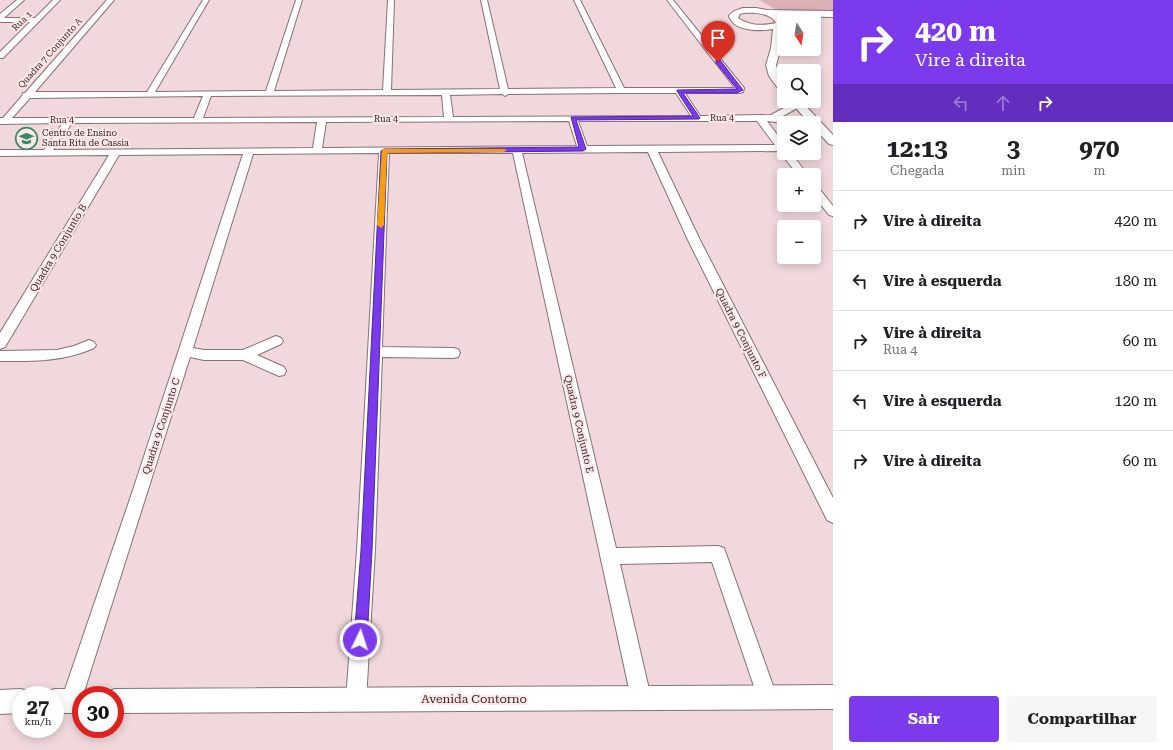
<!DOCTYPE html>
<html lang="pt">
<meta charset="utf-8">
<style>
:root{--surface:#fff;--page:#f6f6f6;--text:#202124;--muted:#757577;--line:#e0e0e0;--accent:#7c3aed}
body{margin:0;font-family:"Roboto Serif",serif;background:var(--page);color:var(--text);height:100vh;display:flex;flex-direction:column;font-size:15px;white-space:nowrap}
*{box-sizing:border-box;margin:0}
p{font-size:13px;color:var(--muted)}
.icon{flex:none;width:22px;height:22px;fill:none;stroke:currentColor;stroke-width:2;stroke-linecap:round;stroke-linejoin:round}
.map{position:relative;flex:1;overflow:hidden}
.sheet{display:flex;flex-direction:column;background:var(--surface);width:340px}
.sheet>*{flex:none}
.banner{background:#7c3aed;color:#fff;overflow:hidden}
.needle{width:26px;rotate:168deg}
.fabs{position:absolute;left:777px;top:12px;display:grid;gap:8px}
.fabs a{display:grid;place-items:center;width:44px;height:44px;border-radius:4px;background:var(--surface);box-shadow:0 2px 10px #0003;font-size:20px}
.speed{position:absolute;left:12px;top:686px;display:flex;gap:8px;font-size:20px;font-weight:700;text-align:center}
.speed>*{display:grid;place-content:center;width:52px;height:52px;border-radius:50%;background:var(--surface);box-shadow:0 2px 10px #0003;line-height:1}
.speed small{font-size:10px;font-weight:400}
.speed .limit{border:6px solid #d22;background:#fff;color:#111}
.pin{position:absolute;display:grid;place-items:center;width:34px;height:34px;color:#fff;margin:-41px -17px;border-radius:50% 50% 50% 0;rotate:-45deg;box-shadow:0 0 4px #0007}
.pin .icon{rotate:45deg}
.me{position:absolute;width:44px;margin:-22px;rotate:4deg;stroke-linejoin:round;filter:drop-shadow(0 0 3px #0008)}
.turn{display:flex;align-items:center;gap:14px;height:84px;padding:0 16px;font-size:18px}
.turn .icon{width:52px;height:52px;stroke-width:2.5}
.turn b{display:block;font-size:28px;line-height:34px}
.lanes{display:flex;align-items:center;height:38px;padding:0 16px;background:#0003;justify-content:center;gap:20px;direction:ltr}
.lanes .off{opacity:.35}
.eta{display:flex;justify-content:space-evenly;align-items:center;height:68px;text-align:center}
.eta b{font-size:24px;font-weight:700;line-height:28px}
.button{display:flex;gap:8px;margin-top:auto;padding:8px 16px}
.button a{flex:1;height:46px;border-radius:4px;background:var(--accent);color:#fff;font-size:16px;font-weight:700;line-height:46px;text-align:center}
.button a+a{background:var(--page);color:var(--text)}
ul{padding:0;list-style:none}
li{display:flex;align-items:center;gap:12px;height:60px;padding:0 16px;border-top:1px solid var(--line)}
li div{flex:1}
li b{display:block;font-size:15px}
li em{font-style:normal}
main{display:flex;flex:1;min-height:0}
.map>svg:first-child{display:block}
</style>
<main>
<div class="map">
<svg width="833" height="750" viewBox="0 0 833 750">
<rect width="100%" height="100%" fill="#f1d8dc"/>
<path fill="#ddafb7" d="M 760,0 L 833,0 L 833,11 L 776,10 Z"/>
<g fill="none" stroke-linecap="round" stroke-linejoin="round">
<defs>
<path id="minor" d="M 17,0 L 24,0 L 4,18 L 35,18 L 53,0 L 60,0 L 3,58 L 0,58 L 0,52 L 30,22 L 0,22 L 0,14 Z
M 107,0 L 114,0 L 35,92 L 147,92 L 203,0 L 209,0 L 155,92 L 266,91 L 296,0 L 302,0 L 274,91 L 383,90 L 388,0 L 394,0 L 391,90 L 500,89 L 481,0 L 487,0 L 508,89 L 616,88 L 574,0 L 580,0 L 624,88 L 735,88 L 667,0 L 673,0 L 744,88 L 743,92 L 740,93 L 685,93 L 700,116 L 771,115 L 795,102 L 801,102 L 802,104 L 801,106 L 781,117 L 797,121 L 799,123 L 784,123 L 767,121 L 784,144 L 784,153 L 791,153 L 808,175 L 798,175 L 779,151 L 658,152 L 700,240 L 833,498 L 833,523 L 827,520 L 688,240 L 648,152 L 522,153 L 616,548 L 718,546 L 724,548 L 777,697 L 774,704 L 767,707 L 760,704 L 712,562 L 620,564 L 651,698 L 648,705 L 641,708 L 634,705 L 631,698 L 513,153 L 389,153 L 382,347 L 453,348 L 458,349 L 460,353 L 458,357 L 453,358 L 382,357 L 375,550 L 366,700 L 363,707 L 356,710 L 349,707 L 346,700 L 357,550 L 379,153 L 253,154 L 193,348 L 204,350 L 243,350 L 276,336 L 281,338 L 283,341 L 281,344 L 257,355 L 284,367 L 286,371 L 284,375 L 279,376 L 243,360 L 204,360 L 190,357 L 83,695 L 81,695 L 81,701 L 78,708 L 71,711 L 64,708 L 61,701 L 132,493 L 243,154 L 119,155 L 5,347 L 0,349 L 0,333 L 109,155 L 0,156 L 0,150 L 44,150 L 63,123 L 0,124 L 0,118 L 3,118 L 22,96 L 23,93 L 25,93 ZM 619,93 L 676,93 L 691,116 L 453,117 L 450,95 L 502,94 L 505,96 L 508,94 ZM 442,95 L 444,117 L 203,118 L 211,96 ZM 203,96 L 194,118 L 12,118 L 30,98 ZM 569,121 L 577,146 L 322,148 L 326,122 ZM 578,121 L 757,121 L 775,145 L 587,146 ZM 317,122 L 313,148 L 53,150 L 72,123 Z
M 814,186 L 818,187 L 833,206 L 833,216 L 829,215 L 814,196 Z
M 89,340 L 94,342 L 96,345 L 94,348 C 63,362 33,361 0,361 L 0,351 L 57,350 L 74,346 Z"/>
<path id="major" d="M 743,8 L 756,8 L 767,10 L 833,11 L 833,17 L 781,16 L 784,19 L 784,26 L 780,32 L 781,48 L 776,65 L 779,76 L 784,82 L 784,92 L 780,91 L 769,76 L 766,65 L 771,48 L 773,29 C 760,31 734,32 729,16 C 732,11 737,10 743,8 ZM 744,13 C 753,12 772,13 776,23 C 762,26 750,26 738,18 L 740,14 Z
M 790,101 L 801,101 L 833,135 L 833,145 L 829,144 L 814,128 L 814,123 L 809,123 Z
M 833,685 L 833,709 L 115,713 L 115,695 L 105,695 L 106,692 L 115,689 Z
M 21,689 L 30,692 L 31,695 L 21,695 L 21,713 L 0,714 L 0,690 Z
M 55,689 L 81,689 L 90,692 L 91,695 L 81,695 L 81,713 L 55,713 L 55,695 L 45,695 L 46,692 Z"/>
</defs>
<use href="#minor" stroke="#877174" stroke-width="2"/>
<use href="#major" stroke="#877174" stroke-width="2"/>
<use href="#minor" fill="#fff" fill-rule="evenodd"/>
<use href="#major" fill="#fff" fill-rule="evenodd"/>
</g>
<path fill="#7c3aed" stroke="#51269a" d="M 716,60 L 720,60 L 743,90 L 737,93 L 683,93 L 700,118 L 699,119 L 576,120 L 586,149 L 583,151 L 387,153 L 372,550 L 367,640 L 365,645 L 360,646 L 356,645 L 354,640 L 361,550 L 381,151 L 384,149 L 579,147 L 571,117 L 693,116 L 677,91 L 677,90 L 737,89 L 716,63 Z"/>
<path fill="#f59e0b" d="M 382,149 L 504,149 L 507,150 L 504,152 L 387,153 L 384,225 L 381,228 L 377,225 Z"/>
<defs>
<symbol id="school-ring" viewBox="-11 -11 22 22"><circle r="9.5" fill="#ffe6e9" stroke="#388d60" stroke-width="1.5"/><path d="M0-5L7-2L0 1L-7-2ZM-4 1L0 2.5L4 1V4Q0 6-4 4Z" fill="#388d60"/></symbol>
</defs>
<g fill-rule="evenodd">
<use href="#school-ring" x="14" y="126" width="25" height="25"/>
</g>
<g text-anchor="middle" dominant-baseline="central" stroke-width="4" stroke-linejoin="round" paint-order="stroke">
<g font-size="9" fill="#302728" stroke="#ffe6e9">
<text transform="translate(22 21) rotate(-44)">Rua 1</text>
<text transform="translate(50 53) rotate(-48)">Quadra 7 Conjunto A</text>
<text x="722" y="118">Rua 4</text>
<text x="386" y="119">Rua 4</text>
<text x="62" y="120">Rua 4</text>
</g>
<g font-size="9" fill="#302728" stroke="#ffe6e9" text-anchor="start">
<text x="42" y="133">Centro de Ensino<tspan x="42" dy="10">Santa Rita de Cassia</tspan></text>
</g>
<g font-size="10" fill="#302728" stroke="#ffe6e9">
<text transform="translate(58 248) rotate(-59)">Quadra 9 Conjunto B</text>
<text transform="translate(741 333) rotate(63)">Quadra 9 Conjunto F</text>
<text transform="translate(579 424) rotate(77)">Quadra 9 Conjunto E</text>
<text transform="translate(161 426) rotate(-72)">Quadra 9 Conjunto C</text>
</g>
<g font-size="12" fill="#302728" stroke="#ffe6e9">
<text x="474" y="699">Avenida Contorno</text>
</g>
</g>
</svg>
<div class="fabs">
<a><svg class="needle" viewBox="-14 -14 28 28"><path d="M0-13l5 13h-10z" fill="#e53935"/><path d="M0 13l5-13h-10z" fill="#757577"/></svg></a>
<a><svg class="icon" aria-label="search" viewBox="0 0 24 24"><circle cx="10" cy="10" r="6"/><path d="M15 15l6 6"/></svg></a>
<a><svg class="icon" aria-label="layers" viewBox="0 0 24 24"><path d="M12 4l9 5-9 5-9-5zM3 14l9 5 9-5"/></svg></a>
<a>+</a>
<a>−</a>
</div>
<div class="speed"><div>27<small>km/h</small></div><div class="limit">30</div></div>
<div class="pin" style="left:718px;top:62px;background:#d93025"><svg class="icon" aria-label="arrive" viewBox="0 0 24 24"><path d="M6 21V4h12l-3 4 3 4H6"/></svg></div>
<svg class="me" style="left:360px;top:640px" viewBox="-20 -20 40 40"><circle r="17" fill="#7c3aed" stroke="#fff" stroke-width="3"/><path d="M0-11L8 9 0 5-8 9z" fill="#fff"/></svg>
</div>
<section class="sheet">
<div class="banner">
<div class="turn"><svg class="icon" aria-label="right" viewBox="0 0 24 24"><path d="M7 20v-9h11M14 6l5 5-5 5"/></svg><div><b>420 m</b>Vire à direita</div></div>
<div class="lanes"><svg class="icon off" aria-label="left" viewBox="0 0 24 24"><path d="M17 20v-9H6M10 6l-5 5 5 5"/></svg><svg class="icon off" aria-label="ahead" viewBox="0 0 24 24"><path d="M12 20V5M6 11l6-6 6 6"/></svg><svg class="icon" aria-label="right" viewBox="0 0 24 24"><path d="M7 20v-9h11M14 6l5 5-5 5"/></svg></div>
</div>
<div class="eta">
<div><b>12:13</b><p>Chegada</p></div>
<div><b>3</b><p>min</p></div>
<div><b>970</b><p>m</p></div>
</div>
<ul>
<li><svg class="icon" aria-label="right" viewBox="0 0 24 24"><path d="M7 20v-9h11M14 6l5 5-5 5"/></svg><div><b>Vire à direita</b></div><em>420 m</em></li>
<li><svg class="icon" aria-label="left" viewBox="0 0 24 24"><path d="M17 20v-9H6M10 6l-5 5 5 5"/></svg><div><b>Vire à esquerda</b></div><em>180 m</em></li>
<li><svg class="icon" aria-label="right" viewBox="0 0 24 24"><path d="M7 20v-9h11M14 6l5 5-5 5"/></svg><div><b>Vire à direita</b><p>Rua 4</p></div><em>60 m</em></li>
<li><svg class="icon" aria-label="left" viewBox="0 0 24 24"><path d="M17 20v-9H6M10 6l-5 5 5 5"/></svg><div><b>Vire à esquerda</b></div><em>120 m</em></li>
<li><svg class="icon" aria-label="right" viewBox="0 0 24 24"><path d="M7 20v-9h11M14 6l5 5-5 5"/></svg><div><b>Vire à direita</b></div><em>60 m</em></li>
</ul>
<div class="button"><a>Sair</a><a>Compartilhar</a></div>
</section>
</main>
